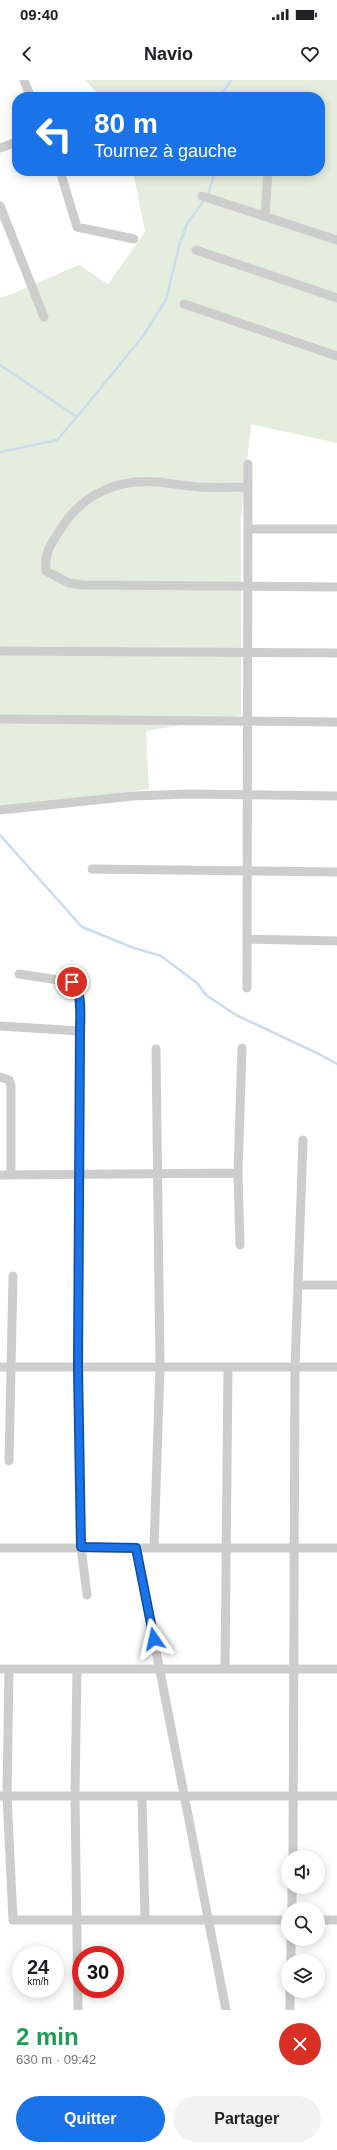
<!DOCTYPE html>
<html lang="fr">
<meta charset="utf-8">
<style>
:root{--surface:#fff;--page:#f2f2f2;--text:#202124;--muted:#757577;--accent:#1a73e8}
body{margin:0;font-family:Helvetica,sans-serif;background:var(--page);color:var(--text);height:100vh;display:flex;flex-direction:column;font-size:15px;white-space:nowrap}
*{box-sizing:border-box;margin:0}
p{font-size:13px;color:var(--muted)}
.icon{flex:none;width:22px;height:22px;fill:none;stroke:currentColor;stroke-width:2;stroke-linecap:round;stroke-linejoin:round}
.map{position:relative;height:1930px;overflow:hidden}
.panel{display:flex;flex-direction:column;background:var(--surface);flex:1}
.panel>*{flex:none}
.banner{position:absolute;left:12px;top:12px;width:313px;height:84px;border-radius:16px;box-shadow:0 2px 10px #0003;background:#1a73e8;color:#fff;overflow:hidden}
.fabs{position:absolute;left:281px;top:1770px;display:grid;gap:8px}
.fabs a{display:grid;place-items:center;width:44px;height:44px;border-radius:50%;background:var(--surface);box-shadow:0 2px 10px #0003;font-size:20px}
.speed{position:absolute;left:12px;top:1866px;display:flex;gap:8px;font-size:20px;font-weight:700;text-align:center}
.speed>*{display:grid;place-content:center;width:52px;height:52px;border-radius:50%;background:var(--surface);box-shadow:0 2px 10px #0003;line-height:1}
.speed small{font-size:10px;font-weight:400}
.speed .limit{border:6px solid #d22;background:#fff;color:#111}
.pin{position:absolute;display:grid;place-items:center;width:34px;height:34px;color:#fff;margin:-17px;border:2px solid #fff;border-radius:50%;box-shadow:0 1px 4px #0007}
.me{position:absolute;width:44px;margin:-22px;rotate:349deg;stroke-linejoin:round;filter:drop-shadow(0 0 3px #0008)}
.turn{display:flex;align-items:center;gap:14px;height:84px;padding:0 16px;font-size:18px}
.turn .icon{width:52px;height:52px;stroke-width:2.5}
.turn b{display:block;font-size:28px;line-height:34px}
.round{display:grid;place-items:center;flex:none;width:42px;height:42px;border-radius:21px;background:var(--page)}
.headline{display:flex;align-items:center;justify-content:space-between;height:68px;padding:0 16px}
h1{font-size:24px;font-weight:700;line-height:30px;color:#1e9e55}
.cta{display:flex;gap:8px;margin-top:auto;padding:8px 16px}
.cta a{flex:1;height:46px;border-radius:24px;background:var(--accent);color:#fff;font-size:16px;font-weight:700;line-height:46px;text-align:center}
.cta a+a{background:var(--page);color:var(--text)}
.status{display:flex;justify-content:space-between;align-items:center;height:28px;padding:0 20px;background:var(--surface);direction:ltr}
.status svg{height:11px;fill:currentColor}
header{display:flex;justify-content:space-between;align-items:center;height:52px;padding:0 16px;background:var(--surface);font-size:18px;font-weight:700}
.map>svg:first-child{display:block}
</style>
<div class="status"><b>09:40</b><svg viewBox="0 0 49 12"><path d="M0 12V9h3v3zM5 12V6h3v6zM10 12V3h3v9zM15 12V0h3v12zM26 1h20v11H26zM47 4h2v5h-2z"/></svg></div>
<header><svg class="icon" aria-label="back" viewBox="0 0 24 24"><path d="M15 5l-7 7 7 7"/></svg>Navio<svg class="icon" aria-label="heart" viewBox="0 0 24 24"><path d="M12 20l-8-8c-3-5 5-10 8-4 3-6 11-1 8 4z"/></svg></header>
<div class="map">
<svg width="337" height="1930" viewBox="0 0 337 1930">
<rect width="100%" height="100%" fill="#fff"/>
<path fill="#e5edde" d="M 85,0 L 337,0 L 337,363 L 251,344 L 241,440 L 241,635 L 146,651 L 149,709 L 21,726 L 0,727 L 0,217 L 7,216 L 79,185 L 108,204 L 145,152 L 133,91 L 320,91 L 320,17 L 101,17 Z"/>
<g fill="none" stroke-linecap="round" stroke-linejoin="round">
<path stroke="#cadced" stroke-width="2.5" d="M 220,17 L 231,0
M 208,115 L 215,91
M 0,285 L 77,337
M 0,372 L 57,360 L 77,337 L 143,256 L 166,220 L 179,166 L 187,144 L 205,119
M 0,755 L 82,847 L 134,868 L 161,876 L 197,903 L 206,915 L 236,935 L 319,974 L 337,984"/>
<path stroke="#cdcdcd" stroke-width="9" d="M 24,0 L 30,16
M 0,68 L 17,62
M 60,91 L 77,147 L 134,159
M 202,116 L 337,160
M 0,126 L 44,237
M 265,136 L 268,91
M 196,170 L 337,218
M 184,224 L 337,276
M 248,407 C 232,407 215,408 199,407 C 185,406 171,403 156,402 C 118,399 83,414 62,447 C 52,463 44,471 46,491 L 69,503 L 83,505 L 337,507
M 248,449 L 337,449
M 0,571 L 337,573
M 0,639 L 337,642
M 0,730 L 133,716 L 190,714 L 337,716
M 92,789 L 337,792
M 247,859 L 337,861
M 19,894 L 72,902 C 83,909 80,939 80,951
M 247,908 L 248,384
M 0,946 L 80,951 L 78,1288 L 81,1467 L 87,1515
M 0,997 L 9,1000 L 11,1006 L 11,1095
M 0,1095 L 238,1093
M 240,1165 L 238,1093 L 242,968
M 299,1205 L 337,1205
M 0,1287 L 337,1287
M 9,1381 L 13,1196
M 0,1468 L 337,1468
M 136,1468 L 226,1930
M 154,1468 L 160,1287 L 156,969
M 0,1589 L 337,1589
M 9,1589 L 7,1716 L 13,1840 L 288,1840
M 77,1589 L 75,1716 L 78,1930
M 225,1589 L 228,1287
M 0,1716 L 337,1716
M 142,1716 L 145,1840
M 293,1777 L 295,1287 L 303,1060
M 292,1829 L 292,1807
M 318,1840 L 337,1840
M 291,1881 L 291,1859
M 290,1930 L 290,1911"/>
</g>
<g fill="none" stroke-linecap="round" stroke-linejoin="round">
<defs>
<path id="route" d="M 72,902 C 83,909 80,939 80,951 L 78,1288 L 81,1467 L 136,1468 L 154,1559"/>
</defs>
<use href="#route" stroke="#114b97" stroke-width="10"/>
<use href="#route" stroke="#1a73e8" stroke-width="7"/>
</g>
</svg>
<div class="fabs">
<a><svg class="icon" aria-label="sound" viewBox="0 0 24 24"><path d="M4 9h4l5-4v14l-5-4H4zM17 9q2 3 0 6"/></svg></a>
<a><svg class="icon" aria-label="search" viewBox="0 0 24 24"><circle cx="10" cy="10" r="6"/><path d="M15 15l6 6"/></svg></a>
<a><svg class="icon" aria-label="layers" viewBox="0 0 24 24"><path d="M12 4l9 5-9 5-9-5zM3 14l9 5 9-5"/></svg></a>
</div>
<div class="speed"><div>24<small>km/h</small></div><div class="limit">30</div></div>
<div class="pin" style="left:72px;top:902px;background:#d93025"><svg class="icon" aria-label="arrive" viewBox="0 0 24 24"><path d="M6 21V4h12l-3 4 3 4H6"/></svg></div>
<svg class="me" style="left:154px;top:1559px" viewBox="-20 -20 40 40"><path d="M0-17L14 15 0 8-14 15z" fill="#1a73e8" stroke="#fff" stroke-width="4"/></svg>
<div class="banner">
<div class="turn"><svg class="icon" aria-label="left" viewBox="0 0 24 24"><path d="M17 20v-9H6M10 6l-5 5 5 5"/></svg><div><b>80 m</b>Tournez à gauche</div></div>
</div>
</div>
<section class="panel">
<div class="headline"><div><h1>2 min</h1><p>630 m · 09:42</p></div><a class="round" style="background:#d93025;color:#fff"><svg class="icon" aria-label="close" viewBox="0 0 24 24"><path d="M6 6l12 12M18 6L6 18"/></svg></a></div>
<div class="cta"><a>Quitter</a><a>Partager</a></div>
</section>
